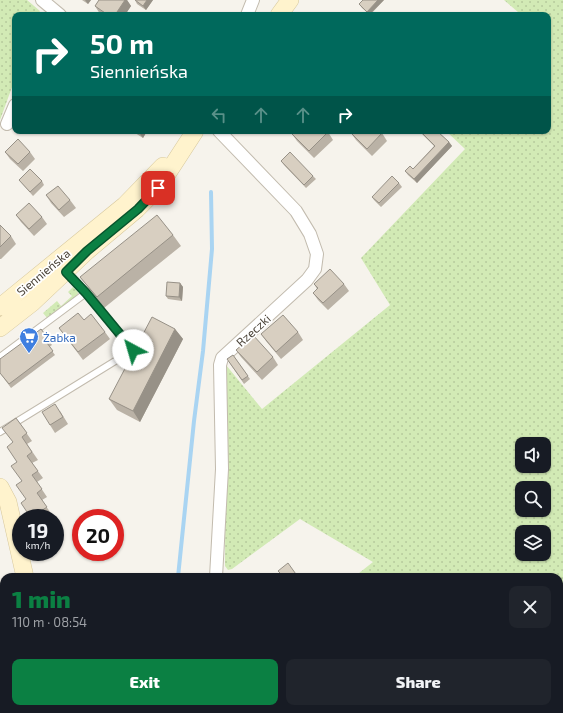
<!DOCTYPE html>
<meta charset="utf-8">
<style>
:root{--surface:#171b24;--page:#20242c;--text:#f1f3f6;--muted:#9ea1a6;--accent:#0b8043}
body{margin:0;font-family:"Exo 2",sans-serif;background:var(--page);color:var(--text);height:100vh;display:flex;flex-direction:column;font-size:15px;white-space:nowrap}
*{box-sizing:border-box;margin:0}
p{font-size:13px;color:var(--muted)}
.icon{flex:none;width:22px;height:22px;fill:none;stroke:currentColor;stroke-width:2;stroke-linecap:round;stroke-linejoin:round}
.map{position:relative;flex:1;overflow:hidden}
.side{position:absolute;left:0px;top:573px;width:563px;height:140px;display:flex;flex-direction:column;background:var(--surface);border-radius:12px 12px 0 0;box-shadow:0 1px 3px #0004}
.side>*{flex:none}
.top-card{position:absolute;left:12px;top:12px;width:539px;height:122px;border-radius:8px;box-shadow:0 1px 3px #0004;background:#00695c;color:#fff;overflow:hidden}
.controls{position:absolute;left:515px;top:437px;display:grid;gap:8px}
.controls a{display:grid;place-items:center;width:36px;height:36px;border-radius:8px;background:var(--surface);box-shadow:0 1px 3px #0004;font-size:20px}
.speed{position:absolute;left:12px;top:509px;display:flex;gap:8px;font-size:20px;font-weight:700;text-align:center}
.speed>*{display:grid;place-content:center;width:52px;height:52px;border-radius:50%;background:var(--surface);box-shadow:0 1px 3px #0004;line-height:1}
.speed small{font-size:10px;font-weight:400}
.speed .limit{border:6px solid #d22;background:#fff;color:#111}
.pin{position:absolute;display:grid;place-items:center;width:34px;height:34px;color:#fff;margin:-17px;border-radius:8px;box-shadow:0 2px 6px #0006}
.me{position:absolute;width:44px;margin:-22px;rotate:321deg;stroke-linejoin:round;filter:drop-shadow(0 0 3px #0008)}
.turn{display:flex;align-items:center;gap:14px;height:84px;padding:0 12px;font-size:18px}
.turn .icon{width:52px;height:52px;stroke-width:2.5}
.turn b{display:block;font-size:28px;line-height:34px}
.lanes{display:flex;align-items:center;height:38px;padding:0 12px;background:#0003;justify-content:center;gap:20px;direction:ltr}
.lanes .off{opacity:.35}
.round{display:grid;place-items:center;flex:none;width:42px;height:42px;border-radius:8px;background:var(--page)}
.summary{display:flex;align-items:center;justify-content:space-between;height:68px;padding:0 12px}
h1{font-size:24px;font-weight:800;line-height:30px;color:var(--accent)}
.cta{display:flex;gap:8px;margin-top:auto;padding:8px 12px}
.cta a{flex:1;height:46px;border-radius:8px;background:var(--accent);color:#fff;font-size:16px;font-weight:800;line-height:46px;text-align:center}
.cta a+a{background:var(--page);color:var(--text)}
.map>svg:first-child{display:block}
</style>
<div class="map">
<svg width="563" height="713" viewBox="0 0 563 713">
<defs>
<pattern id="grass-dots" width="8" height="8" patternUnits="userSpaceOnUse"><rect width="8" height="8" fill="#d2eab5"/><path d="M2 2h.1M6 6h.1" fill="none" stroke="#b6ca9c" stroke-width="1.8" stroke-linecap="round"/></pattern>
</defs>
<rect width="100%" height="100%" fill="#f6f3ec"/>
<path fill="url(#grass-dots)" fill-rule="evenodd" d="M 0,0 L 27,0 L 40,11 L 38,15 L 15,15 L 15,79 L 0,120 Z
M 504,0 L 563,0 L 563,713 L 425,713 L 422,709 L 559,709 L 559,577 L 354,577 L 373,562 L 300,519 L 232,569 L 228,570 L 225,566 L 226,365 L 262,409 L 390,305 L 361,258 L 465,149 L 446,131 L 548,131 L 548,15 L 516,15 L 518,12 ZM 522,444 L 544,444 L 544,466 L 522,466 ZM 522,488 L 544,488 L 544,510 L 522,510 ZM 522,532 L 544,532 L 544,554 L 522,554 Z
M 73,287 L 78,292 L 77,296 L 48,319 L 43,313 L 57,301 L 61,306 L 72,296 L 68,292 Z
M 241,709 L 307,709 L 310,713 L 242,713 Z"/>
<g fill="none" stroke-linecap="round" stroke-linejoin="round">
<path stroke="#a9d4f2" stroke-width="4" d="M 178,577 L 194,421 L 203,351 L 212,249 L 211,192
M 164,713 L 165,709"/>
<defs>
<path id="service" d="M 0,357 L 86,293
M 0,432 L 133,350 L 86,293 L 66,273"/>
<path id="minor" d="M 42,0 L 60,15
M 247,15 L 253,0
M 7,124 L 15,105
M 216,577 L 222,469 L 220,365 L 222,358 L 307,280 L 315,269 L 317,254 L 310,234 L 296,211 L 219,131
M 172,709 L 173,713"/>
<path id="secondary" d="M 279,15 L 290,0
M 0,307 L 125,205 L 163,166
M 0,328 L 32,303 L 87,251 L 137,209 L 158,188 L 195,131
M 0,487 L 8,502 L 25,577
M 59,709 L 60,713"/>
</defs>
<use href="#service" stroke="#c2bbae" stroke-width="8"/>
<use href="#minor" stroke="#c2bbae" stroke-width="14"/>
<use href="#secondary" stroke="#d6c79b" stroke-width="18"/>
<use href="#service" stroke="#fff" stroke-width="6"/>
<use href="#minor" stroke="#fff" stroke-width="12"/>
<use href="#secondary" stroke="#fff3cd" stroke-width="17"/>
</g>
<path fill="#bab2a6" d="M 82,0 L 91,0 L 88,4 Z
M 99,0 L 127,0 L 131,6 L 125,15 L 102,15 L 100,14 L 95,6 Z
M 135,0 L 153,0 L 146,10 L 137,4 Z
M 363,0 L 384,0 L 370,15 L 362,8 L 359,4 Z
M 132,131 L 147,131 L 143,138 Z
M 419,131 L 437,131 L 449,142 L 452,146 L 417,183 L 408,175 L 405,171 L 413,169 L 434,146 Z
M 328,132 L 333,140 L 314,158 L 297,141 L 292,134 Z
M 351,133 L 382,133 L 387,141 L 372,156 L 356,140 Z
M 5,152 L 30,152 L 35,159 L 23,171 L 10,159 Z
M 281,161 L 313,176 L 316,179 L 306,188 L 284,165 Z
M 19,180 L 42,181 L 44,185 L 33,196 Z
M 399,183 L 402,187 L 381,207 L 374,200 L 372,197 Z
M 46,195 L 70,200 L 76,208 L 64,217 L 51,203 Z
M 16,215 L 42,217 L 47,224 L 34,236 L 21,222 Z
M 0,225 L 11,236 L 16,244 L 1,259 L 0,259 Z
M 173,235 L 181,246 L 104,308 L 88,287 L 80,277 Z
M 180,283 L 183,287 L 182,301 L 168,299 L 166,296 Z
M 314,284 L 344,284 L 349,291 L 328,310 L 318,300 L 313,293 L 317,289 Z
M 84,320 L 105,332 L 110,339 L 83,360 L 59,328 Z
M 41,329 L 52,345 L 49,347 L 55,355 L 11,388 L 0,373 Z
M 175,329 L 183,339 L 140,422 L 117,410 L 109,399 Z
M 298,332 L 303,340 L 281,359 L 266,341 L 261,334 Z
M 236,350 L 273,357 L 278,365 L 262,380 L 241,357 Z
M 233,355 L 250,379 L 244,384 L 227,359 Z
M 60,411 L 68,424 L 55,433 L 50,425 Z
M 16,418 L 32,441 L 27,444 L 38,460 L 32,463 L 43,478 L 37,482 L 47,497 L 42,500 L 52,515 L 47,518 L 31,518 L 17,462 Z
M 55,531 L 61,539 L 55,543 Z
M 4,676 L 4,706 L 0,707 L 0,677 Z"/>
<path fill="#979187" d="M 85,0 L 91,0 L 88,4 Z
M 125,0 L 127,0 L 131,6 L 125,15 L 115,15 Z
M 147,0 L 153,0 L 146,10 L 143,6 Z
M 378,0 L 384,0 L 369,15 L 367,12 Z
M 138,131 L 147,131 L 143,138 Z
M 449,142 L 452,146 L 417,183 L 414,179 Z
M 180,283 L 183,287 L 182,301 L 179,297 Z
M 175,329 L 183,339 L 140,422 L 133,411 Z"/>
<path fill="#d8cfc1" stroke="#979187" d="M 99,0 L 125,0 L 115,15 L 108,15 L 95,6 Z
M 135,0 L 147,0 L 143,6 Z
M 363,0 L 378,0 L 367,12 L 359,4 Z
M 295,131 L 326,131 L 328,132 L 309,151 L 292,134 Z
M 353,131 L 380,131 L 382,133 L 367,149 L 351,133 Z
M 420,131 L 437,131 L 449,142 L 414,179 L 405,171 L 410,166 L 413,169 L 435,146 Z
M 18,139 L 30,152 L 18,164 L 5,152 Z
M 290,152 L 313,176 L 304,185 L 281,161 Z
M 30,169 L 42,181 L 30,192 L 19,180 Z
M 392,176 L 399,183 L 379,203 L 372,197 Z
M 58,186 L 70,200 L 59,210 L 46,195 Z
M 29,203 L 42,217 L 29,229 L 16,215 Z
M 157,215 L 173,235 L 97,297 L 80,277 Z
M 0,225 L 11,236 L 0,247 Z
M 330,269 L 344,284 L 323,303 L 313,293 L 318,288 L 314,284 Z
M 167,282 L 180,283 L 179,297 L 166,296 Z
M 78,313 L 84,320 L 91,314 L 105,332 L 78,352 L 59,328 Z
M 283,315 L 298,332 L 276,352 L 261,334 Z
M 152,317 L 175,329 L 133,411 L 109,399 Z
M 41,329 L 50,341 L 47,343 L 53,351 L 9,384 L 0,373 L 0,359 Z
M 253,335 L 273,357 L 257,372 L 236,350 Z
M 233,355 L 248,376 L 242,380 L 227,359 Z
M 55,404 L 63,417 L 50,425 L 42,412 Z
M 16,418 L 27,433 L 22,437 L 32,452 L 27,456 L 38,471 L 32,475 L 42,489 L 37,493 L 47,507 L 41,511 L 46,518 L 31,518 L 21,503 L 26,499 L 16,485 L 22,481 L 11,466 L 17,462 L 7,447 L 13,442 L 2,428 Z
M 288,563 L 298,577 L 284,577 L 278,571 Z
M 4,676 L 4,697 L 0,698 L 0,677 Z
M 205,709 L 224,709 L 228,713 L 209,713 Z"/>
<g fill="none" stroke-linecap="round" stroke-linejoin="round">
<defs>
<path id="route" d="M 133,350 L 86,293 L 66,272 L 87,251 L 138,209 L 158,188"/>
</defs>
<use href="#route" stroke="#07532c" stroke-width="10"/>
<use href="#route" stroke="#0b8043" stroke-width="7"/>
</g>
<defs>
<symbol id="supermarket-pin" viewBox="-11 -11 22 30"><path d="M0 17L-7.5 6A9.5 9.5 0 1 1 7.5 6Z" fill="#3f7fe0" stroke="#fff"/><path d="M-6-5.5h2.5l.6 2H6L4.5 2H-2.5L-4.4-4H-6ZM-1.5 3.2a1.3 1.3 0 1 0 .1 0ZM3 3.2a1.3 1.3 0 1 0 .1 0Z" fill="#fff"/></symbol>
</defs>
<g fill-rule="evenodd">
<use href="#supermarket-pin" x="18" y="326" width="22" height="30"/>
</g>
<g text-anchor="middle" dominant-baseline="central" stroke-width="3.5" stroke-linejoin="round" paint-order="stroke">
<g font-size="12" fill="#4b4439" stroke="#fff">
<text transform="translate(43 272) rotate(-40)">Siennieńska</text>
<text transform="translate(253 330) rotate(-42)">Rzeczki</text>
</g>
<g font-size="12" fill="#366cbe" stroke="#fff" text-anchor="start">
<text x="43" y="337">Żabka</text>
</g>
</g>
</svg>
<div class="controls">
<a><svg class="icon" aria-label="sound" viewBox="0 0 24 24"><path d="M4 9h4l5-4v14l-5-4H4zM17 9q2 3 0 6"/></svg></a>
<a><svg class="icon" aria-label="search" viewBox="0 0 24 24"><circle cx="10" cy="10" r="6"/><path d="M15 15l6 6"/></svg></a>
<a><svg class="icon" aria-label="layers" viewBox="0 0 24 24"><path d="M12 4l9 5-9 5-9-5zM3 14l9 5 9-5"/></svg></a>
</div>
<div class="speed"><div>19<small>km/h</small></div><div class="limit">20</div></div>
<div class="pin" style="left:158px;top:188px;background:#d93025"><svg class="icon" aria-label="arrive" viewBox="0 0 24 24"><path d="M6 21V4h12l-3 4 3 4H6"/></svg></div>
<svg class="me" style="left:133px;top:350px" viewBox="-20 -20 40 40"><circle r="19" fill="#fff"/><path d="M0-13L10 11 0 6-10 11z" fill="#0b8043"/></svg>
<div class="top-card">
<div class="turn"><svg class="icon" aria-label="right" viewBox="0 0 24 24"><path d="M7 20v-9h11M14 6l5 5-5 5"/></svg><div><b>50 m</b>Siennieńska</div></div>
<div class="lanes"><svg class="icon off" aria-label="left" viewBox="0 0 24 24"><path d="M17 20v-9H6M10 6l-5 5 5 5"/></svg><svg class="icon off" aria-label="ahead" viewBox="0 0 24 24"><path d="M12 20V5M6 11l6-6 6 6"/></svg><svg class="icon off" aria-label="ahead" viewBox="0 0 24 24"><path d="M12 20V5M6 11l6-6 6 6"/></svg><svg class="icon" aria-label="right" viewBox="0 0 24 24"><path d="M7 20v-9h11M14 6l5 5-5 5"/></svg></div>
</div>
<section class="side">
<div class="summary"><div><h1>1 min</h1><p>110 m · 08:54</p></div><a class="round"><svg class="icon" aria-label="close" viewBox="0 0 24 24"><path d="M6 6l12 12M18 6L6 18"/></svg></a></div>
<div class="cta"><a>Exit</a><a>Share</a></div>
</section>
</div>
